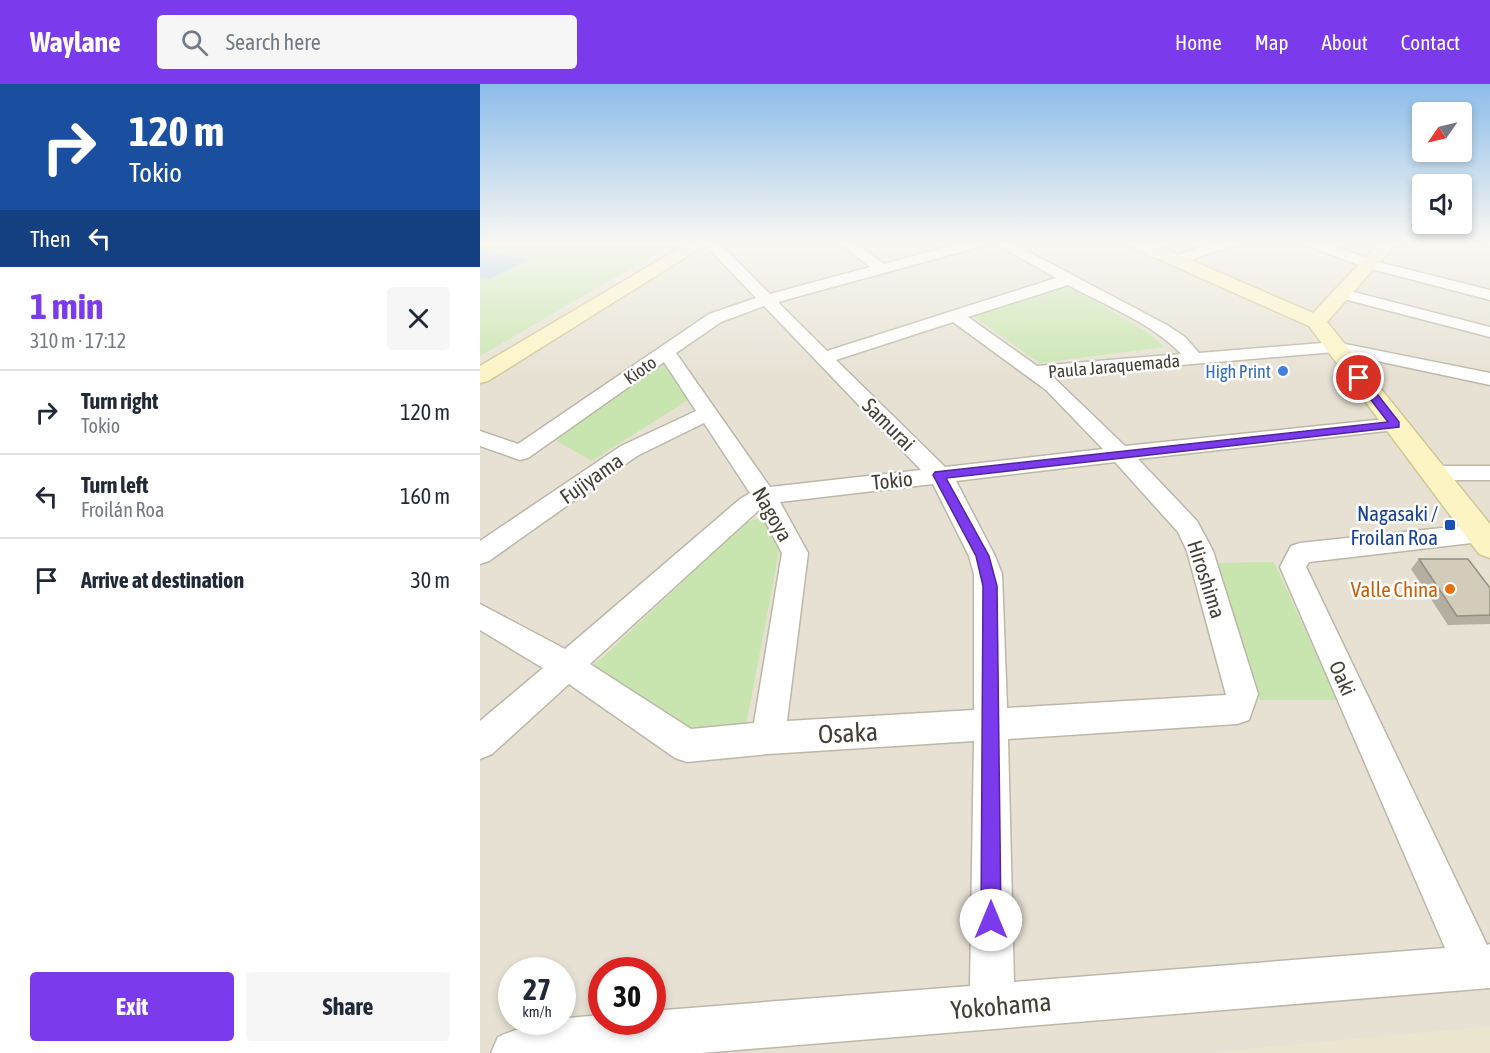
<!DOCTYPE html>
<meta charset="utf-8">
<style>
:root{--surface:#fff;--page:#f6f6f7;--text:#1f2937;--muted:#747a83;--line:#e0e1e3;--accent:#7c3aed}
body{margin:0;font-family:"Asap Condensed",sans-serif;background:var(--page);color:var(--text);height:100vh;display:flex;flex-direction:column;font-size:22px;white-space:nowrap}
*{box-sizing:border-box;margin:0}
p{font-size:20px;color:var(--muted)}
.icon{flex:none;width:33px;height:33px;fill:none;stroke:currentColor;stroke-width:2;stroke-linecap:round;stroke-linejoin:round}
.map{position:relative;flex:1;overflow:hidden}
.sheet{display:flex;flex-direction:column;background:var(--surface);width:480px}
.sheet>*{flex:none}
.guide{background:#1a4fa0;color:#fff;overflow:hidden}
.needle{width:39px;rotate:236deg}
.tools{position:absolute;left:932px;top:18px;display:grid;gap:12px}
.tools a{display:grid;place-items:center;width:60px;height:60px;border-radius:6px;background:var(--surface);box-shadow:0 3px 9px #0003;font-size:30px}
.speed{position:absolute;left:18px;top:873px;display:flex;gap:12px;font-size:30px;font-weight:700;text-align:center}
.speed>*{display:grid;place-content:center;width:78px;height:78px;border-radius:50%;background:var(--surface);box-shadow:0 3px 9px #0003;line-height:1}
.speed small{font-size:15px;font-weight:400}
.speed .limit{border:9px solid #d22;background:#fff;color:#111}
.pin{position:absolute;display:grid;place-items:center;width:51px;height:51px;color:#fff;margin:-26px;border:3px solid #fff;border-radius:50%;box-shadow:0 2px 6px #0007}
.me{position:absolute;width:66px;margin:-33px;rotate:0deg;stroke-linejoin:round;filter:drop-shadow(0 0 4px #0008)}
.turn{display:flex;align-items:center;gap:21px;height:126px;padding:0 30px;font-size:27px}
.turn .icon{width:78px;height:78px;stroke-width:2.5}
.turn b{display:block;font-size:42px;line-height:51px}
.then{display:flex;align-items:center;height:57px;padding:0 30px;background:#0003;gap:12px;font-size:22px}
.round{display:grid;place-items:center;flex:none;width:63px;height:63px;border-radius:6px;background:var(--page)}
.overview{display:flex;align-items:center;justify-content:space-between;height:102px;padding:0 30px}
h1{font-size:36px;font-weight:700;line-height:45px;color:var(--accent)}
.cta{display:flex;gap:12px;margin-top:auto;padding:12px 30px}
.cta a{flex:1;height:69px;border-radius:6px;background:var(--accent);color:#fff;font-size:24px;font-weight:700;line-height:69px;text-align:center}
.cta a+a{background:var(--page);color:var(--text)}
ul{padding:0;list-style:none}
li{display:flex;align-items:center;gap:18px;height:84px;padding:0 30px;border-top:2px solid var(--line)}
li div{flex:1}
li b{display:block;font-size:22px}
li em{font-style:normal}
header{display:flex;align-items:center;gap:36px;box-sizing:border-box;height:84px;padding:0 30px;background:var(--accent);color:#fff}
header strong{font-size:28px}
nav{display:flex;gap:33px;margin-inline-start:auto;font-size:21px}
.search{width:420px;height:54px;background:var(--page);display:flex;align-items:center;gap:15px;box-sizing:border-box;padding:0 21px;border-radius:6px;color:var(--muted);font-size:22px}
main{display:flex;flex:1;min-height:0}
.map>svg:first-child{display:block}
</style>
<header>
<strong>Waylane</strong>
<div class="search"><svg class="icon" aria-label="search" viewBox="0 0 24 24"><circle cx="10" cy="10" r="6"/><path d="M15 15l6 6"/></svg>Search here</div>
<nav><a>Home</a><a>Map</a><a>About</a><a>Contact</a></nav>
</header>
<main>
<section class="sheet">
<div class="guide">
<div class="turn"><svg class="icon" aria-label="right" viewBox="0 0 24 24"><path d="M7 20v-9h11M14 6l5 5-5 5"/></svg><div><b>120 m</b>Tokio</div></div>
<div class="then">Then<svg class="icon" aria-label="left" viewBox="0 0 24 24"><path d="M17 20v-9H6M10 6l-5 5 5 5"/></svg></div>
</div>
<div class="overview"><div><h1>1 min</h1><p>310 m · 17:12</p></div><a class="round"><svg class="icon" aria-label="close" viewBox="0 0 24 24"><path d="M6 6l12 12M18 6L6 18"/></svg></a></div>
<ul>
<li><svg class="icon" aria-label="right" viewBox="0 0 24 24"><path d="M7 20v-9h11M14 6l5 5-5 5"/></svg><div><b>Turn right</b><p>Tokio</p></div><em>120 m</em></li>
<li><svg class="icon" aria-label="left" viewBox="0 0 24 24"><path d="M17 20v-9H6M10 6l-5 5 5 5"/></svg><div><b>Turn left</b><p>Froilán Roa</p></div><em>160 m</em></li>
<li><svg class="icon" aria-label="arrive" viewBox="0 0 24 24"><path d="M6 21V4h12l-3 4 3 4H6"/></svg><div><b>Arrive at destination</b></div><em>30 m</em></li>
</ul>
<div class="cta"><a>Exit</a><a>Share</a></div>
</section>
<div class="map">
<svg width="1010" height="969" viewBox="0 0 1010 969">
<rect width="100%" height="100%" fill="#f2efe5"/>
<path fill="#e6e1d3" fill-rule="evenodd" d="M 0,158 L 1010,158 L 1010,969 L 0,969 ZM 32,886 L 82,886 L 82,938 L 32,938 ZM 122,886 L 172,886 L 172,938 L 122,938 Z"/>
<path fill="#ebe5cf" d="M 1010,942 L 1010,969 L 724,969 Z"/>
<path fill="#c8e5af" d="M 0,158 L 196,158 L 0,272 Z
M 585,200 L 664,246 L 685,263 L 560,279 L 493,232 Z
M 189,277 L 211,314 L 112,377 L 70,353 Z
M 287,432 L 300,463 L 265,647 L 216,649 L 104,591 L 266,438 Z
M 794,478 L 857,616 L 780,616 L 731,479 Z"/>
<path fill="#a3c9ed" d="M 0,167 L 50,175 L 10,195 L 0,193 Z"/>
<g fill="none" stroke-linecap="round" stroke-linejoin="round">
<defs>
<path id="street" d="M 223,158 L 238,158 L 290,210 L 390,183 L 358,158 L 374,158 L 404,180 L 485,158 L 508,158 L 506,161 L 298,218 L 347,267 L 576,194 L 513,158 L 530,158 L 687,241 L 705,253 L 719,269 L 855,258 L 1010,289 L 1010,301 L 855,268 L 572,292 L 645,362 L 915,334 L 922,336 L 926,340 L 922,344 L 915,346 L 658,375 L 717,437 L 733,467 L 778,610 L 769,636 L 757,640 L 528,655 L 534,898 L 965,864 L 800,483 L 811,462 L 820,459 L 1000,440 L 1009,443 L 1010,454 L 1000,458 L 829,478 L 826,483 L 1007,861 L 1010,860 L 1010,904 L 221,969 L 11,969 L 18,953 C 38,944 60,938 82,938 L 82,935 L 87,934 L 122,931 L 122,938 L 172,938 L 172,927 L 490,902 L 494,657 L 288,670 L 207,678 L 195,674 L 89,600 L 12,670 L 0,675 L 0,637 L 63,584 L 0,546 L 0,520 L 85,565 L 260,415 L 270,409 L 224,339 L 157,372 L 9,477 L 0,480 L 0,457 L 141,362 L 216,327 L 184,278 L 48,374 L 40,376 L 0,362 L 0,347 L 38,360 L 229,230 L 276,214 ZM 588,201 C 621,219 677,242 701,270 L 557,282 L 488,233 ZM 284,222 L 441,386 L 290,403 L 196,269 L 241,238 ZM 473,238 L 566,306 L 623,365 L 465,383 L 356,276 ZM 635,378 L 698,448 L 707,467 L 746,611 L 527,624 L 522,490 L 515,472 L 476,397 ZM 453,400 L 489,472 L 494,490 L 494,626 L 307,637 L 328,469 L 300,418 ZM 279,426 L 302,469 L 274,639 L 211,645 L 110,580 Z
M 736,158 L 757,158 L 755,161 L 701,179 L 691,179 L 689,176 L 691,173 Z
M 824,158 L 844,158 L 894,177 L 1010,206 L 1010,216 L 884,183 L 826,161 Z
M 862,205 L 1010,243 L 1010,253 L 856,213 L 854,210 L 856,207 Z
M 953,382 L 1010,382 L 1010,396 L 953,396 L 945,394 L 941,389 L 945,384 Z"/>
<path id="secondary" d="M 210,158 L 230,158 L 8,297 L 0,299 L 0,282 Z
M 647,158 L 669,158 L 833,229 L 900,158 L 917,158 L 847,238 L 1010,440 L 1010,474 L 999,470 L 829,242 L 649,162 Z"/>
</defs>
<use href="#street" stroke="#bdb7a8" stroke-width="3"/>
<use href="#secondary" stroke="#d1c696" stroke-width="3"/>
<use href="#street" fill="#fff" fill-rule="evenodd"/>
<use href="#secondary" fill="#fdf4c4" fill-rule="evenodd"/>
</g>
<path fill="#b5afa1" d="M 939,475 L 1010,504 L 1010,540 L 968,541 L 931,485 Z"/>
<path fill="#d3ccbb" stroke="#948f83" stroke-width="1.5" d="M 939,475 L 988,475 L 1010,504 L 1010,531 L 977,532 Z"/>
<linearGradient id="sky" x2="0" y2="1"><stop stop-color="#8cbcea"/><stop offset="0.54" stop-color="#f9f8f3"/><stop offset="1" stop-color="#f9f8f3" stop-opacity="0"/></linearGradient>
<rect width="1010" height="294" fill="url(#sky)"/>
<path fill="#7c3aed" stroke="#51269a" stroke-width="1.5" d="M 879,291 L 883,292 L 919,338 L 919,343 L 466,394 L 509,472 L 517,502 L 521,836 L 518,843 L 511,846 L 504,843 L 501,836 L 503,502 L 496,472 L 453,391 L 455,388 L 908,338 L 874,294 Z"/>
<circle fill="#3f7fe0" stroke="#fff" stroke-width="2" cx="803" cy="287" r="6"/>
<rect fill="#1a4fb4" stroke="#fff" stroke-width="2" x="964" y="435" width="12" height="12" rx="3"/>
<circle fill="#e8710a" stroke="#fff" stroke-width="2" cx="970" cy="505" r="6"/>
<g text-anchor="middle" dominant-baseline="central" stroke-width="5" stroke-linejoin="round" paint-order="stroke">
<g font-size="18" fill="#443f35" stroke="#fff">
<text transform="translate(634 282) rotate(-5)">Paula Jaraquemada</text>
<text transform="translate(160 286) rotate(-35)">Kioto</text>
</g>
<g font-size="18" fill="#366cbe" stroke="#fff" text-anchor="end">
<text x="791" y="287">High Print</text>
</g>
<g font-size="21" fill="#443f35" stroke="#fff">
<text transform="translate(409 340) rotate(45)">Samurai</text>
<text transform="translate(111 394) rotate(-35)">Fujiyama</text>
<text transform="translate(412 396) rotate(-6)">Tokio</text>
<text transform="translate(293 430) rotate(60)">Nagoya</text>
<text transform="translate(727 495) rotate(72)">Hiroshima</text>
<text transform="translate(863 594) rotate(66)">Oaki</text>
</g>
<g font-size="21" fill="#164399" stroke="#fff" text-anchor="end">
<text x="958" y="429">Nagasaki /<tspan x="958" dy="24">Froilan Roa</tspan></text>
</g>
<g font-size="21" fill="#c56008" stroke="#fff" text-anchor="end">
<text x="958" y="505">Valle China</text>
</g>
<g font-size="26" fill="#443f35" stroke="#fff">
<text transform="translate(368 649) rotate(-3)">Osaka</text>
<text transform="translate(521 922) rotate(-5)">Yokohama</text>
</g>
</g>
</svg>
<div class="tools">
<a><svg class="needle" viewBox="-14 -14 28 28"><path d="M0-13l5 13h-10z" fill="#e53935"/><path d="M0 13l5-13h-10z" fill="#747a83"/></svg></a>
<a><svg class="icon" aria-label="sound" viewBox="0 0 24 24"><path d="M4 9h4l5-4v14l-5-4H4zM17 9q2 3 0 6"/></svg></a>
</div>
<div class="speed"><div>27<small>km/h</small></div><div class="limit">30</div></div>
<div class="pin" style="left:879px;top:294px;background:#d93025"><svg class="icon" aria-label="arrive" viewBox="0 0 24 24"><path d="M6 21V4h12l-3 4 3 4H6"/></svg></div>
<svg class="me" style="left:511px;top:836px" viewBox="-20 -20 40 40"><circle r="19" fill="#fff"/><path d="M0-13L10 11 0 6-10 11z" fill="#7c3aed"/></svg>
</div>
</main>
